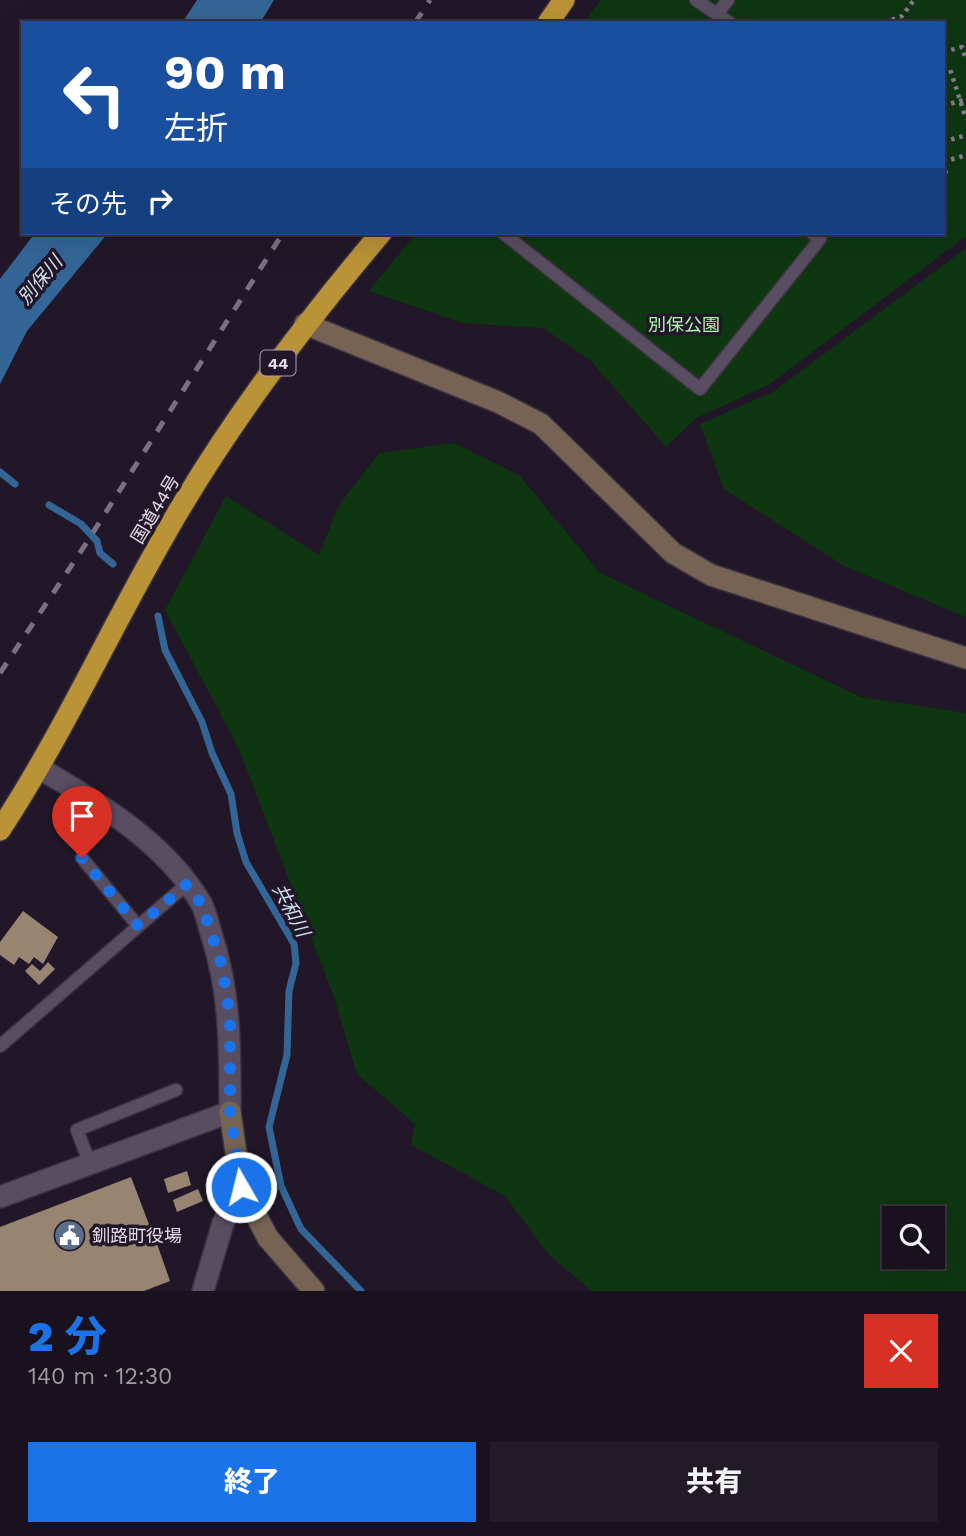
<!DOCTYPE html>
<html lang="ja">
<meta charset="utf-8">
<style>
:root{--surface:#19111e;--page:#221a27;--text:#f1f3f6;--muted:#9f9da4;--line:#37313c;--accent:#1a73e8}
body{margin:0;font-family:"Work Sans","Noto Sans JP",sans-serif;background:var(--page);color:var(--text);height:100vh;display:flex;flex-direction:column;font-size:26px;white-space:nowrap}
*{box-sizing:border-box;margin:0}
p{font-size:23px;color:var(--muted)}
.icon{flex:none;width:38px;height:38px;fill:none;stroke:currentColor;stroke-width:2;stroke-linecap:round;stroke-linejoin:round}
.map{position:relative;height:1291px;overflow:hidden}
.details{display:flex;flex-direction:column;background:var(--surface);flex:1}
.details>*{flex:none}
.banner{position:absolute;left:21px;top:21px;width:924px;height:214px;border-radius:0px;box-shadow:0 7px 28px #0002,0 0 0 2px var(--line);background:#1a4fa0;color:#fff;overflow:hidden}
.controls{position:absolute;left:882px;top:1206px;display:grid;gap:14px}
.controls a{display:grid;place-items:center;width:63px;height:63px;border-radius:0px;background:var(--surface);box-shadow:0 7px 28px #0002,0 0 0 2px var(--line);font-size:35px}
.pin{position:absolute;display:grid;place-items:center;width:60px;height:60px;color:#fff;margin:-72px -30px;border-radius:50% 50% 50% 0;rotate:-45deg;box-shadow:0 0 7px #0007}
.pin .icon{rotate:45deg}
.me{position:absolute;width:77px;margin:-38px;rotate:352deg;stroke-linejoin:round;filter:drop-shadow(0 0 5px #0008)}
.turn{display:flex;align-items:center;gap:24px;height:147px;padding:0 28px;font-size:32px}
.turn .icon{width:91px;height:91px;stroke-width:2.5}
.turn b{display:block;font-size:49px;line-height:60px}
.then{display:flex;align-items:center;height:66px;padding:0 28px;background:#0003;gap:14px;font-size:26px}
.round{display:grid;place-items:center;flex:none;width:74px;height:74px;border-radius:0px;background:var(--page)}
.head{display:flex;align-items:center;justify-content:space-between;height:119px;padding:0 28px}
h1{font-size:42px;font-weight:800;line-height:52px;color:var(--accent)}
.button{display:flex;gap:14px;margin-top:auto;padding:14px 28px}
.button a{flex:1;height:80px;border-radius:0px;background:var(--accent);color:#fff;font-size:28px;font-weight:800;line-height:80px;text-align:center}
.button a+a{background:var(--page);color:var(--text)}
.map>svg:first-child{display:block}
</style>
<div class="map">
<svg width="966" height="1291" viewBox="0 0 966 1291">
<rect width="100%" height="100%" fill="#211728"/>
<path fill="#0e3611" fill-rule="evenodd" d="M 601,0 L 966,0 L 966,236 L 770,384 L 696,418 L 666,447 L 590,360 L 543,328 L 462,323 L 369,291 L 416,233 L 943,233 L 943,23 L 583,23 Z
M 966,248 L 966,617 L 844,566 L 724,489 L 700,424 L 773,392 Z
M 454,443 L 519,475 L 600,573 L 861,697 L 966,713 L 966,1291 L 592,1291 L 549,1255 L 505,1196 L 411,1145 L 415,1124 L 357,1074 L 334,997 L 239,749 L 165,610 L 226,496 L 319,555 L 339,505 L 379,453 ZM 933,1218 L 933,1256 L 894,1256 L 894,1218 Z"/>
<path fill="#336697" d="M 197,0 L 274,0 L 260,23 L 182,23 Z
M 35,233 L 108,233 L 27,331 L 0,384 L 0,279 Z"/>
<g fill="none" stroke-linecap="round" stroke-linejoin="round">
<path stroke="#336697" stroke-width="7" d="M 0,472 L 15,484
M 49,505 L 81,524 L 97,541 L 100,553 L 113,564
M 158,616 L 165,650 L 202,722 L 212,753 L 231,794 L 237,833 L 246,862 L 294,944 L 296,963 L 289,991 L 287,1055 L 269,1127 L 281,1186 L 301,1229 L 361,1291"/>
</g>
<path fill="#978572" d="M 23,911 L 58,937 L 43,964 L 34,957 L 29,964 L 19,957 L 14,965 L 0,955 L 0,942 Z
M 48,962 L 55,969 L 39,985 L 25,971 L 32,964 L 40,971 Z
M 187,1171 L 191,1185 L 168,1193 L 164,1179 Z
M 131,1177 L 150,1227 L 136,1232 L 141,1243 L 155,1238 L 170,1281 L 144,1291 L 0,1291 L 0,1227 Z
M 198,1189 L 203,1201 L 177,1212 L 173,1200 Z"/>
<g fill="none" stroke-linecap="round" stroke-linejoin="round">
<defs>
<path id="lane" d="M 696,0 L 730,23
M 717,14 L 728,0
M 503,233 L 700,389 L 820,239 L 812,233
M 82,858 L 138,926
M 0,1046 L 187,884
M 90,1164 L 77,1130 L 176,1090"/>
<path id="street" d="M 0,1197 L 230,1112 C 230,1049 231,994 211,933 C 208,924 206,912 201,903 C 165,842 99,803 39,768
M 203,1291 L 223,1223 L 241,1187"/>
<path id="secondary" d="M 305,324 L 498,402 L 541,424 L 673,553 L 711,575 L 966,658
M 230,1112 L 241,1187 L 268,1238 L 314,1291"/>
<path id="highway" d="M 548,23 L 564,0
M 0,830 C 69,725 119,609 184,502 C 241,407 310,317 381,233"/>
</defs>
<use href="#lane" stroke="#3b3340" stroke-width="15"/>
<use href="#street" stroke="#3b3340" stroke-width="24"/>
<use href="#secondary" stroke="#3b3340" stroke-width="24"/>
<use href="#highway" stroke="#3b3340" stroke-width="24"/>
<path stroke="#867d8c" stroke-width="4.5" stroke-dasharray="3.5 5" stroke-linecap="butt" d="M 884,23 L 902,16 L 914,0
M 943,52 L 962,47 L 966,60
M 943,71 L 950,69 L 966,119
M 943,106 L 966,99
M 943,142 L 966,135
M 943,162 L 966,155
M 943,162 L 947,177"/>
<use href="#lane" stroke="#594e61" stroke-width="12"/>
<use href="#street" stroke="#594e61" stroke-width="21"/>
<use href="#secondary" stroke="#766354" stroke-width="21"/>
<use href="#highway" stroke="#ba9337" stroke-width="21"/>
<path stroke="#797180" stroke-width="5" stroke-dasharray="12 12" stroke-linecap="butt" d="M 415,23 L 430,0
M 0,673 L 87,542 L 283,233"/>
</g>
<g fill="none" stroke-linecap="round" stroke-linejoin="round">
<path stroke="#1a73e8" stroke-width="12" stroke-dasharray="0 21.6" d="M 82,858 L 138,926 L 187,884 L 202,905 L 222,966 L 230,1018 L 230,1112 L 241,1187"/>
</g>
<defs>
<symbol id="civic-disc" viewBox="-11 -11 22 22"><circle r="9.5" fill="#5c6f8a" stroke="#211728"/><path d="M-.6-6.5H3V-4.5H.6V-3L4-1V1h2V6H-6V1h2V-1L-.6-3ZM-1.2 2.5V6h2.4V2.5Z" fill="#fff"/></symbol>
</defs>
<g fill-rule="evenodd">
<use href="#civic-disc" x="52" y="1218" width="35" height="35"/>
</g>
<g text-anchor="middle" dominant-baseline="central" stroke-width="7" stroke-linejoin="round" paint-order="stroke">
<rect fill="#211728" stroke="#aaa2af" stroke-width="2" x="260.5" y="350.5" width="35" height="25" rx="5"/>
<g font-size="16" font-weight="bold" fill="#e4dde9">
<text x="278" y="363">44</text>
</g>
<g font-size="18" fill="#abf6aa" stroke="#211728">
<text x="684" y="324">別保公園</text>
</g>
<g font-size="18" fill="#e4dde9" stroke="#211728">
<text transform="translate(155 509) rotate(-59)">国道44号</text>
</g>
<g font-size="18" fill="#e4dde9" stroke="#211728" text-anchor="start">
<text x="92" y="1235">釧路町役場</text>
</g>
<g font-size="19" font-style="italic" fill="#d2e0ef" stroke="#211728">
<text transform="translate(40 280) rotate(-50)">別保川</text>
<text transform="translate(291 910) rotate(62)">共和川</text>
</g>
</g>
</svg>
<div class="controls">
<a><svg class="icon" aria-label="search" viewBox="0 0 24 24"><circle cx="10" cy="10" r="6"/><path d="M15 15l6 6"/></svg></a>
</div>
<div class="pin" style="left:82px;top:858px;background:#d93025"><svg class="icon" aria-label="arrive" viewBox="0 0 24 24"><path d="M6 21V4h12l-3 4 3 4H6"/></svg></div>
<svg class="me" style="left:241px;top:1187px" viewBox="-20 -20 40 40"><circle r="17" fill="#1a73e8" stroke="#fff" stroke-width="3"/><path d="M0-11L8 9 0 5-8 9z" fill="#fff"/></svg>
<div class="banner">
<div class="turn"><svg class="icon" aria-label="left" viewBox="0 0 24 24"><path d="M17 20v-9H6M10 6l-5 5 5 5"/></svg><div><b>90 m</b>左折</div></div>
<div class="then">その先<svg class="icon" aria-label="right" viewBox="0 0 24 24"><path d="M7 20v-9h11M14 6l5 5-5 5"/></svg></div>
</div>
</div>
<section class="details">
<div class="head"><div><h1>2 分</h1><p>140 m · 12:30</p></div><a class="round" style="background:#d93025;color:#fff"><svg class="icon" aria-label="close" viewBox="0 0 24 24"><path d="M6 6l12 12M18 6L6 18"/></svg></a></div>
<div class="button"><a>終了</a><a>共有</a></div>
</section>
